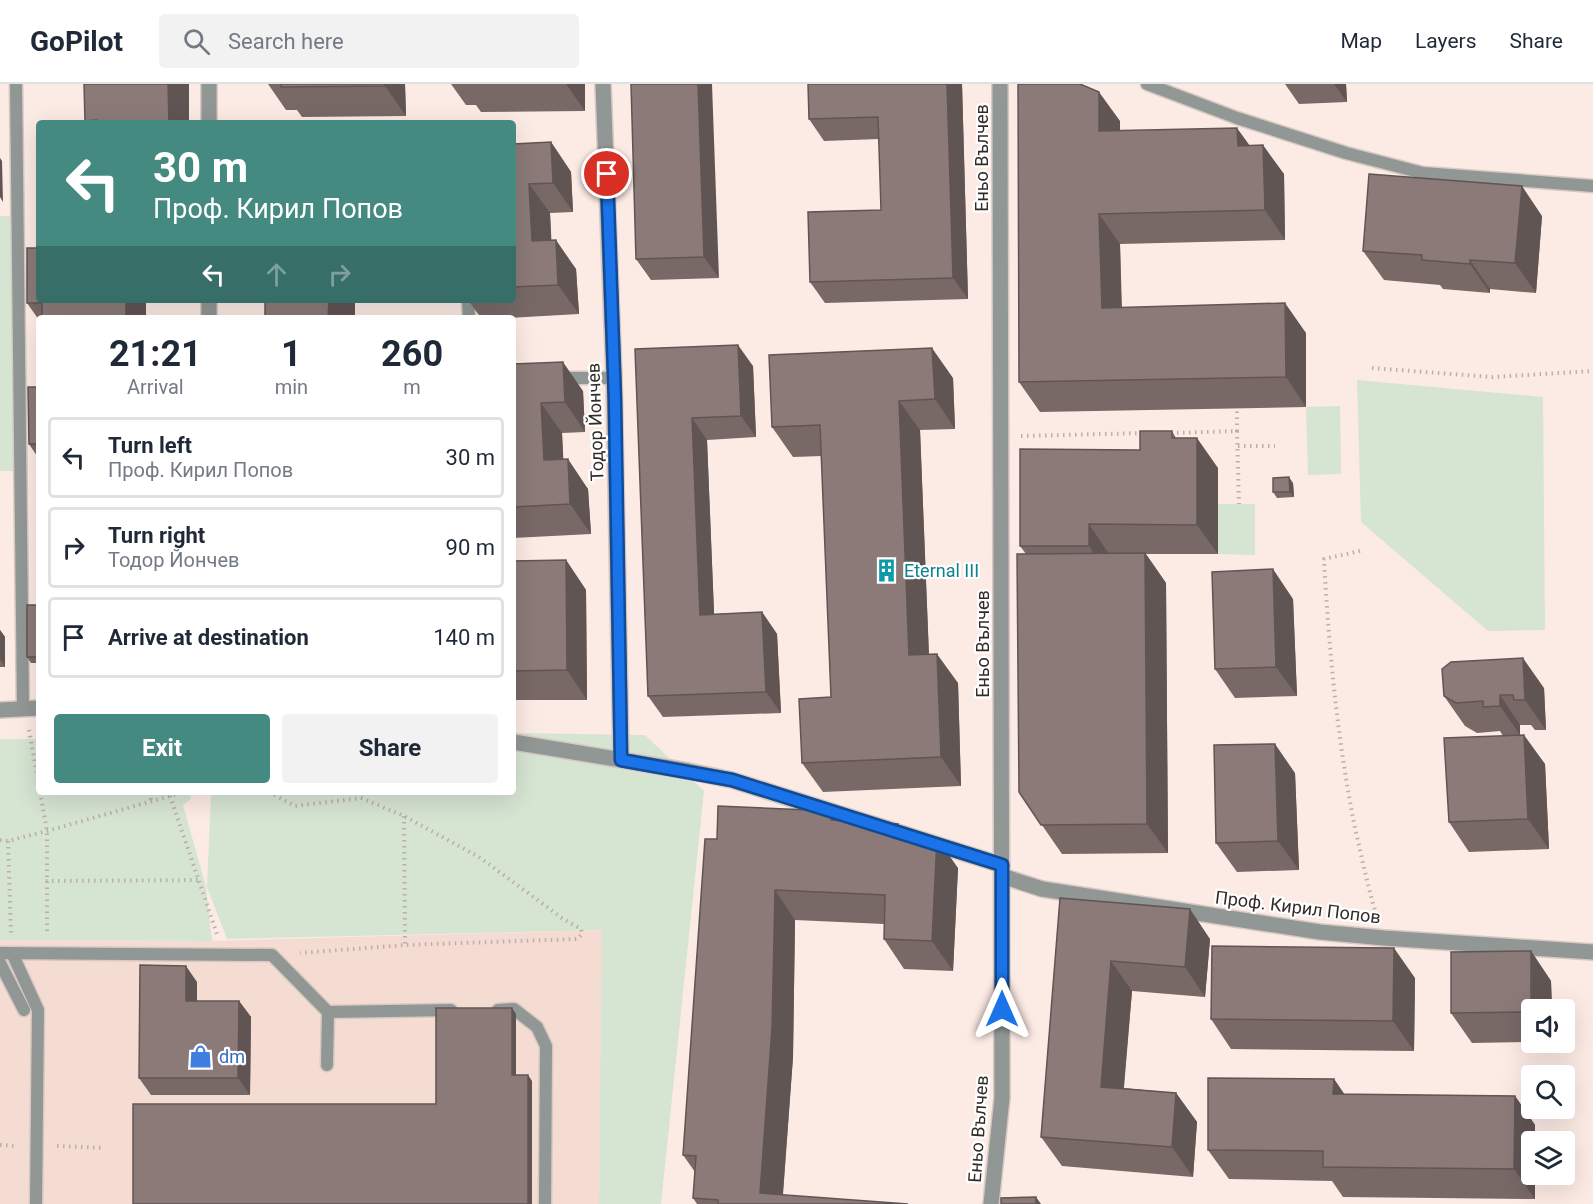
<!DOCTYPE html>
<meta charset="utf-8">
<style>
:root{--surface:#fff;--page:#f2f2f3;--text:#1f2937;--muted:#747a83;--line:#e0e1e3;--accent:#458a81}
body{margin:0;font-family:Roboto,sans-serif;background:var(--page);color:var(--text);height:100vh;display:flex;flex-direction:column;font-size:22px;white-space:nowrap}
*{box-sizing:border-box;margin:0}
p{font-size:20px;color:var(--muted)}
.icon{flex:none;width:33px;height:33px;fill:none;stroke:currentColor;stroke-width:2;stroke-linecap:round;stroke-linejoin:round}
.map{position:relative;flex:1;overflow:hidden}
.sheet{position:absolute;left:36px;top:231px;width:480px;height:480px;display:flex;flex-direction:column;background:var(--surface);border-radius:6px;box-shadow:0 6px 24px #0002}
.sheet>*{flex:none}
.guide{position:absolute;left:36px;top:36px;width:480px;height:183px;border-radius:6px;box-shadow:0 6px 24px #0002;background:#458a81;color:#fff;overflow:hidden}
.tools{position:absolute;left:1521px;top:915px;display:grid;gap:12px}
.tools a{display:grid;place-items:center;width:54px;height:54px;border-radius:6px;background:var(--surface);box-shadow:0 6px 24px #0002;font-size:30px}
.pin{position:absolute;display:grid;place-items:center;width:51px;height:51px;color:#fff;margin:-26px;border:3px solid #fff;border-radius:50%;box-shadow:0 2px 6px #0007}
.me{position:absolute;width:66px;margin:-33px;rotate:0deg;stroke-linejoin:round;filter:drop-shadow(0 0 4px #0008)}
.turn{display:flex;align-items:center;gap:21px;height:126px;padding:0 18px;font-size:27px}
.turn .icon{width:78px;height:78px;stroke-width:2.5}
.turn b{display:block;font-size:42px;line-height:51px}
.lanes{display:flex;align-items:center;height:57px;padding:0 18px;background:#0003;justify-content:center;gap:30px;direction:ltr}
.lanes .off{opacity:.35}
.eta{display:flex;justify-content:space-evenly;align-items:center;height:102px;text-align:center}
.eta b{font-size:36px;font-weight:700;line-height:42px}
.cta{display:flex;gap:12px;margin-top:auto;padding:12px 18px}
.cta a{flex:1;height:69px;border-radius:6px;background:var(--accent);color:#fff;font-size:24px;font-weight:700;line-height:69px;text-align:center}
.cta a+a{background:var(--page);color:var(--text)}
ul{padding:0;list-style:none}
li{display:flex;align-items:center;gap:18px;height:81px;margin:0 12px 9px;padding:0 6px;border:3px solid var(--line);border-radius:6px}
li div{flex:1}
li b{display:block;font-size:22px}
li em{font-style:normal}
header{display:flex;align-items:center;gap:36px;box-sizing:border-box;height:84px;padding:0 30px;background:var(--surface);border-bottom:2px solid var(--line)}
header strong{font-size:28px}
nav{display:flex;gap:33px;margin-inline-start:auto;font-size:21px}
.search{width:420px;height:54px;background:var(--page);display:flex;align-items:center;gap:15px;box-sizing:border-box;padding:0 21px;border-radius:6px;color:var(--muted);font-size:22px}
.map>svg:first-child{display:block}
</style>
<header>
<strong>GoPilot</strong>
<div class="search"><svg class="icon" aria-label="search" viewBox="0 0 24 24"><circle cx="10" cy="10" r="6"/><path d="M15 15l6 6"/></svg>Search here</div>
<nav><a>Map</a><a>Layers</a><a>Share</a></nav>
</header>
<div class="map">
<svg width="1593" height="1120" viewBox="0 0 1593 1120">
<rect width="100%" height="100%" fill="#fceae4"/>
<path fill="#f5dcd2" d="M 603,846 L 599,1120 L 0,1120 L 0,856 L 212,857 Z"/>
<path fill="#d6e4d2" d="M 0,132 L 19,132 L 21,387 L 0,387 Z
M 1357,296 L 1543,313 L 1545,546 L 1488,547 L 1361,438 Z
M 1340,322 L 1341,390 L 1308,391 L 1306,323 Z
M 1218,420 L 1255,420 L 1255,471 L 1218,470 Z
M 513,649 L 645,651 L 704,707 L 661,1120 L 599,1120 L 602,846 L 227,855 L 207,803 L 211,708 L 513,708 Z
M 0,655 L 39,655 L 39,708 L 156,708 L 157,710 L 165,708 L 189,708 L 191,715 L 183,721 L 206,803 L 212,857 L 0,856 Z"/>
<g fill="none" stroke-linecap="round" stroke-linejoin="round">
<defs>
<path id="service" d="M 16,0 L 23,625
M 1147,0 L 1237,34 L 1346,69 L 1423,89 L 1593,102
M 468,216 L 469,234
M 558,294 L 614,294
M 0,869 L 272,871 L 328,928 L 327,981
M 12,869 L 38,926 L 36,1120
M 0,879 L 24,926
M 498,926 L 514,925 L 537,943 L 546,962 L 545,1120
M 328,928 L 451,926"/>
<path id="minor" d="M 209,0 L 209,39
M 603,0 L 614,294 L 621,676
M 209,216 L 209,234
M 0,626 L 39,624
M 513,658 L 688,687 L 732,696 L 1002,781
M 1002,792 L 1042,805 L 1320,848 L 1384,854 L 1593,868
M 991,1120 L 1002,1014 L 1000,0"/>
</defs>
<use href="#service" stroke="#d8c8c2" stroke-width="15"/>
<use href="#minor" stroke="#d8c8c2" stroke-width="18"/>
<path stroke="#bcaea9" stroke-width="4" stroke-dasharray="1.5 4.5" stroke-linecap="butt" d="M 1372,284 L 1492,293 L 1593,287
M 1237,347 L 1239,420
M 1171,349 L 1237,347 L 1237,325
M 1021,352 L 1145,349
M 1238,362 L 1275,362
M 1360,467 L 1324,475 C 1329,566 1337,654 1355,744 C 1362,774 1368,804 1377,833
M 29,646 L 39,701
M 40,708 L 47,747 L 47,851
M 150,708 L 151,717
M 269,708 L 295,722 L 361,714 L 404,732 L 479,773 L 562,834 L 581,845 L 582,850 L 577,855 L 405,861 L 300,869
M 170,712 L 217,850
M 404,732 L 405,861
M 0,756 L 8,757 L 47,747 L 184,708
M 8,757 L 11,850
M 46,797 L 199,796
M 0,1061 L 17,1062
M 57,1062 L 105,1064"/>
<use href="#service" stroke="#909794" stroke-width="12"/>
<use href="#minor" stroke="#909794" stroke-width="15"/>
</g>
<path fill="#786967" d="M 189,0 L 189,39 L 86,39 L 85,37 Z
M 268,0 L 405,0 L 406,32 L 302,33 L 297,26 L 286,26 Z
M 451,0 L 585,0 L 585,27 L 481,28 L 476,21 L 466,21 Z
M 631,0 L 719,194 L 651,196 L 636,175 Z
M 808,0 L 962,0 L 968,215 L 825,219 L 810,198 L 881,126 L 879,55 L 824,57 L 809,35 Z
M 1285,0 L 1346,0 L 1347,18 L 1299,20 Z
M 1120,37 L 1120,46 L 1249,61 L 1284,90 L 1285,156 L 1120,160 L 1122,224 L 1306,249 L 1306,323 L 1040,328 L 1019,298 Z
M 551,58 L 571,88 L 573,128 L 550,129 L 551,156 L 576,185 L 579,230 L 506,234 L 481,234 L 468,216 L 513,216 L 513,60 Z
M 1542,132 L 1536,209 L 1490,205 L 1490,209 L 1443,205 L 1440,201 L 1384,196 L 1363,167 Z
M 146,216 L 146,234 L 39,234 L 39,236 L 27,219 Z
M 635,265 L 753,282 L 756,353 L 707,356 L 714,530 L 762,528 L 777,550 L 781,629 L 663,633 L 648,612 Z
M 513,280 L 583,307 L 585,348 L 562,349 L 563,375 L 588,405 L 591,450 L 513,454 Z
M 953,294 L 955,345 L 920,346 L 929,570 L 958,599 L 961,702 L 823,708 L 802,679 L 831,613 L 822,372 L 793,373 L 772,343 Z
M 39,303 L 39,375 L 29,360 Z
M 1172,347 L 1176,354 L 1218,384 L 1218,470 L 1146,470 L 1166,499 L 1168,769 L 1062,770 L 1019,708 L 1026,470 L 1020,462 L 1140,366 Z
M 1293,399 L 1294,413 L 1277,414 L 1273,408 Z
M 566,476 L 586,506 L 587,616 L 513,616 L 513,477 Z
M 0,514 L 0,546 L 5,553 L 5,583 L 0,583 Z
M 1293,515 L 1297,612 L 1235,614 L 1215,585 Z
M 39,521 L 39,579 L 31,579 L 27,573 Z
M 1544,604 L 1546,646 L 1535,646 L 1531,641 L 1520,641 L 1520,651 L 1545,680 L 1549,765 L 1469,768 L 1449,738 L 1503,652 L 1500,647 L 1477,649 L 1465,642 L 1444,612 Z
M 1295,689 L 1299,786 L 1237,788 L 1216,759 Z
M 839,737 L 907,752 L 958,784 L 953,887 L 904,885 L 884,855 L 884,840 L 795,836 L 793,973 L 783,1111 L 908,1120 L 697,1120 L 693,1114 L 695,1088 L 683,1071 L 717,755 Z
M 1060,814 L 1210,855 L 1205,913 L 1132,907 L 1124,1004 L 1176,1009 L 1197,1038 L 1193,1093 L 1062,1082 L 1041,1053 Z
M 1531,867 L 1551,897 L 1552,926 L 1532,926 L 1532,958 L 1472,959 L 1451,929 Z
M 1415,894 L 1414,967 L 1231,965 L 1211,935 Z
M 197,898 L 197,917 L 239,917 L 251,933 L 250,1011 L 151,1011 L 139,994 Z
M 1334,995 L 1344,1010 L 1515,1012 L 1535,1041 L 1535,1115 L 1343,1113 L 1332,1097 L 1229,1095 L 1208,1066 Z"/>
<path fill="#615554" d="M 168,0 L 189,0 L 189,39 L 169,39 Z
M 385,0 L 405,0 L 406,32 L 385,2 Z
M 566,0 L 585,0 L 585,27 Z
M 698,0 L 712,0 L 719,194 L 704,173 Z
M 947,0 L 962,0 L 968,215 L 953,194 Z
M 1334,0 L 1346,0 L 1347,18 Z
M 1099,8 L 1120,37 L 1120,76 L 1099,47 Z
M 1237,44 L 1258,73 L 1238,62 Z
M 551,58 L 571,88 L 573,128 L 553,99 Z
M 1263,61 L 1284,90 L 1285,156 L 1265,126 Z
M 0,74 L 2,77 L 3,118 L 0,113 Z
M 529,100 L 550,129 L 553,187 L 532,157 Z
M 1522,102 L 1542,132 L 1536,209 L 1515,179 Z
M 1099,130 L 1120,160 L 1122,254 L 1102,224 Z
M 556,156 L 576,185 L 579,230 L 558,201 Z
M 1470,176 L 1490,205 L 1490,209 L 1470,180 Z
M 126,216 L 146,216 L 146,234 L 126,234 Z
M 329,216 L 355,216 L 355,234 L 328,234 Z
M 1285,219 L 1306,249 L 1306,323 L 1286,293 Z
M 738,261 L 753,282 L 756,353 L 741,332 Z
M 932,264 L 953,294 L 955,345 L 935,315 Z
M 563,278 L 583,307 L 585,348 L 565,318 Z
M 899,317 L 920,346 L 930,600 L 909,571 Z
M 541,319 L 562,349 L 565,406 L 544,376 Z
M 692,334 L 707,356 L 715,552 L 700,531 Z
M 1197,354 L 1218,384 L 1218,470 L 1197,441 Z
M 568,375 L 588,405 L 591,450 L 570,420 Z
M 1289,393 L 1293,399 L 1294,413 L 1290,408 Z
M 1089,440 L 1109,470 L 1109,492 L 1089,462 Z
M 1145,469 L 1166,499 L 1168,769 L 1147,740 Z
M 566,476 L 586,506 L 587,616 L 567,586 Z
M 1273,485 L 1293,515 L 1297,612 L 1276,583 Z
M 0,514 L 0,546 L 5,553 L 5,583 L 0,575 Z
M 762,528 L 777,550 L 781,629 L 766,608 Z
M 937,570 L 958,599 L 961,702 L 941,673 Z
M 1523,574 L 1544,604 L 1546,646 L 1525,616 Z
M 1500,611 L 1520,641 L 1520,651 L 1500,622 Z
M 1524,651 L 1545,680 L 1549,765 L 1528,735 Z
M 1275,660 L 1295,689 L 1299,786 L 1278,757 Z
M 832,727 L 852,756 L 831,736 Z
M 898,740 L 919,769 L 894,752 Z
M 937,754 L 958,784 L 953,887 L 932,857 Z
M 775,806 L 795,836 L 793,973 L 782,1120 L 760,1109 Z
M 1190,825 L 1210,855 L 1205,913 L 1185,883 Z
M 1394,864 L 1415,894 L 1414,967 L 1393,937 Z
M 1531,867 L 1551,897 L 1552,926 L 1532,926 Z
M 1111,877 L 1132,907 L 1121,1032 L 1101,1003 Z
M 186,882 L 197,898 L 197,934 L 186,917 Z
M 239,917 L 251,933 L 250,1011 L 238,994 Z
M 512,924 L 516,930 L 516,997 L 512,991 Z
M 528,991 L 532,997 L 532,1120 L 528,1120 Z
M 1334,995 L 1354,1024 L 1333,1010 Z
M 1176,1009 L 1197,1038 L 1193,1093 L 1172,1063 Z
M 1515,1012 L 1535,1041 L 1535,1058 L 1532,1058 L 1532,1090 L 1535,1090 L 1535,1115 L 1514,1085 Z
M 1036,1113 L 1041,1120 L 1036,1120 Z"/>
<path fill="#8b7a78" stroke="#615554" stroke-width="1.5" d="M 84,0 L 168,0 L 169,39 L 97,39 L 97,36 L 85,37 Z
M 281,0 L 385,0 L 385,2 L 281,3 Z
M 631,0 L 698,0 L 704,173 L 636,175 Z
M 808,0 L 947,0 L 953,194 L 810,198 L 808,128 L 881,126 L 878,33 L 809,35 Z
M 1018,0 L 1080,0 L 1099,8 L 1099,47 L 1237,44 L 1238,62 L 1263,61 L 1265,126 L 1099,130 L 1102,224 L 1285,219 L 1286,293 L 1019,298 Z
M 551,58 L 553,99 L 529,100 L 532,157 L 556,156 L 558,201 L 513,203 L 513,60 Z
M 1369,90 L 1522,102 L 1515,179 L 1470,176 L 1470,180 L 1422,176 L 1422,171 L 1363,167 Z
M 27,164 L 39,164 L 39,216 L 126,216 L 126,234 L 42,234 L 42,219 L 27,219 Z
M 265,216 L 329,216 L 328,234 L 265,234 Z
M 738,261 L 741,332 L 692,334 L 700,531 L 762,528 L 766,608 L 648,612 L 635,265 Z
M 932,264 L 935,315 L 899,317 L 909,571 L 937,570 L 941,673 L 802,679 L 799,615 L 831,613 L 820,341 L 772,343 L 769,271 Z
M 563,278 L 565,318 L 541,319 L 544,376 L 568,375 L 570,420 L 513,423 L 513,280 Z
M 28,303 L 39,303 L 39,360 L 29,360 Z
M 1140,347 L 1172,347 L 1172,354 L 1197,354 L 1197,441 L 1089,440 L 1089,462 L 1020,462 L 1020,365 L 1140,366 Z
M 1289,393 L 1290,408 L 1273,408 L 1273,394 Z
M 1145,469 L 1147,740 L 1041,741 L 1019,708 L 1017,470 Z
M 566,476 L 567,586 L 513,587 L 513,477 Z
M 1273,485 L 1276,583 L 1215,585 L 1212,488 Z
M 27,521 L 39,521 L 39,573 L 27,573 Z
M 1523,574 L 1525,616 L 1514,616 L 1513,611 L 1500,611 L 1500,622 L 1483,623 L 1483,617 L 1456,619 L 1444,612 L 1442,585 L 1451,578 Z
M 1524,651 L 1528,735 L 1449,738 L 1444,654 Z
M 1275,660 L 1278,757 L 1216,759 L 1214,661 Z
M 718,722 L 832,727 L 831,736 L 898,740 L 894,752 L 937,754 L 932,857 L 884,855 L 885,811 L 775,806 L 772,944 L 760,1109 L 908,1120 L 718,1120 L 718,1116 L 693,1114 L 696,1072 L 683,1071 L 705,755 L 717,755 Z
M 1060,814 L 1190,825 L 1185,883 L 1111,877 L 1101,1003 L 1176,1009 L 1172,1063 L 1041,1053 Z
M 1212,862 L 1394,864 L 1393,937 L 1211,935 Z
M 1531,867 L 1531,928 L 1451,929 L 1451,868 Z
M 140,881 L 186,882 L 186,917 L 239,917 L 238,994 L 139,994 Z
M 436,924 L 512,924 L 512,991 L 528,991 L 528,1120 L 133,1120 L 133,1020 L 436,1020 Z
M 1208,994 L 1334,995 L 1333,1010 L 1515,1012 L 1514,1085 L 1323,1083 L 1323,1067 L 1208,1066 Z
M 1036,1113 L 1036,1120 L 1001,1120 L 1001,1114 Z"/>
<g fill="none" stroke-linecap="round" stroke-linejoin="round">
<defs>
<path id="route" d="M 607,90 L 615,317 L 621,676 L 732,696 L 1002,781 L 1002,925"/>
</defs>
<use href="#route" stroke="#114b97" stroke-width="15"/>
<use href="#route" stroke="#1a73e8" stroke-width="10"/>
</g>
<defs>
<symbol id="building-bare" viewBox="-9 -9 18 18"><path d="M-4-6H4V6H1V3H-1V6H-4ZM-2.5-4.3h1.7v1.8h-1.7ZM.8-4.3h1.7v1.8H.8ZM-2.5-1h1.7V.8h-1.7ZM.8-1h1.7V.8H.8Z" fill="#0f9aa8" stroke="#fff" stroke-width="2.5" paint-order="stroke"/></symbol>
<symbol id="shop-bare" viewBox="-9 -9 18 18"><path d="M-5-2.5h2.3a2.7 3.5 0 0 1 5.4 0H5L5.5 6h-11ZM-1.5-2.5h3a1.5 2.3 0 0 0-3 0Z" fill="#3f7fe0" stroke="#fff" stroke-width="2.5" paint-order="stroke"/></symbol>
</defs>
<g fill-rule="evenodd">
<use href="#building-bare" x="870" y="470" width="33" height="33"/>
<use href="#shop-bare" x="184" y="956" width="33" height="33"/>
</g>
<g text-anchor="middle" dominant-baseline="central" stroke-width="4.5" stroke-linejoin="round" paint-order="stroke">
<g font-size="18" fill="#322b29" stroke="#fff">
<text transform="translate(981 74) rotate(-90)">Еньо Вълчев</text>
<text transform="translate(595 338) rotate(-92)">Тодор Йончев</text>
<text transform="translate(982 560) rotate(-90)">Еньо Вълчев</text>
<text transform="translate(1298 823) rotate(7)">Проф. Кирил Попов</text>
<text transform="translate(978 1045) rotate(-86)">Еньо Вълчев</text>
</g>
<g font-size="18" fill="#0d838f" stroke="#fff" text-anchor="start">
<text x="904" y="486">Eternal III</text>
</g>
<g font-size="18" fill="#366cbe" stroke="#fff" text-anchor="start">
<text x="219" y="972">dm</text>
</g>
</g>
</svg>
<div class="tools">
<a><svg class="icon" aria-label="sound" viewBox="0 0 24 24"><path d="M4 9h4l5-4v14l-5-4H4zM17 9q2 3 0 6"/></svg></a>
<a><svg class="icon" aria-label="search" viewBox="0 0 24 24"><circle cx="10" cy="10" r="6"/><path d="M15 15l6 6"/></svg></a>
<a><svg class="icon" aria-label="layers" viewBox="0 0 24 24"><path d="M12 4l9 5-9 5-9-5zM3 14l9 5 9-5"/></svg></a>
</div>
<div class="pin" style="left:607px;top:90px;background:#d93025"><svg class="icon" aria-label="arrive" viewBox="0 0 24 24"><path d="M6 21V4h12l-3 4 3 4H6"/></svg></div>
<svg class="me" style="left:1002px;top:925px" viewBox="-20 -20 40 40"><path d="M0-17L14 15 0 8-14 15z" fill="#1a73e8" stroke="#fff" stroke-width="4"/></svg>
<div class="guide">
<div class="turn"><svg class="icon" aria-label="left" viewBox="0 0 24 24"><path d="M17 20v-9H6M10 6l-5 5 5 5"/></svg><div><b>30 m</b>Проф. Кирил Попов</div></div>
<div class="lanes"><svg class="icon" aria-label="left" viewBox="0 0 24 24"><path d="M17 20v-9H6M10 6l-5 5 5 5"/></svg><svg class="icon off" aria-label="ahead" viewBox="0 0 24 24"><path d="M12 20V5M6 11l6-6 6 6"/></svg><svg class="icon off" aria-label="right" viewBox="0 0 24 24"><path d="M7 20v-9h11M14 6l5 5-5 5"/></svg></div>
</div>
<section class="sheet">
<div class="eta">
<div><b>21:21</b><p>Arrival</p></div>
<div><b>1</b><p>min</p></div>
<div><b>260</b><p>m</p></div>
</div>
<ul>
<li><svg class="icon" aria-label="left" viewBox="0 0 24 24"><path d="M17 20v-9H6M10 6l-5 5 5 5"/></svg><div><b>Turn left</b><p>Проф. Кирил Попов</p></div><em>30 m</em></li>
<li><svg class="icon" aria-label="right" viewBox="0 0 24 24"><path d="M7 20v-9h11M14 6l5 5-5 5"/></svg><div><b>Turn right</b><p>Тодор Йончев</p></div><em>90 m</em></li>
<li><svg class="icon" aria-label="arrive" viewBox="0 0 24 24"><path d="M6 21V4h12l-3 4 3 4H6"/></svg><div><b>Arrive at destination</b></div><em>140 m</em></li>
</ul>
<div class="cta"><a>Exit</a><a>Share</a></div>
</section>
</div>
